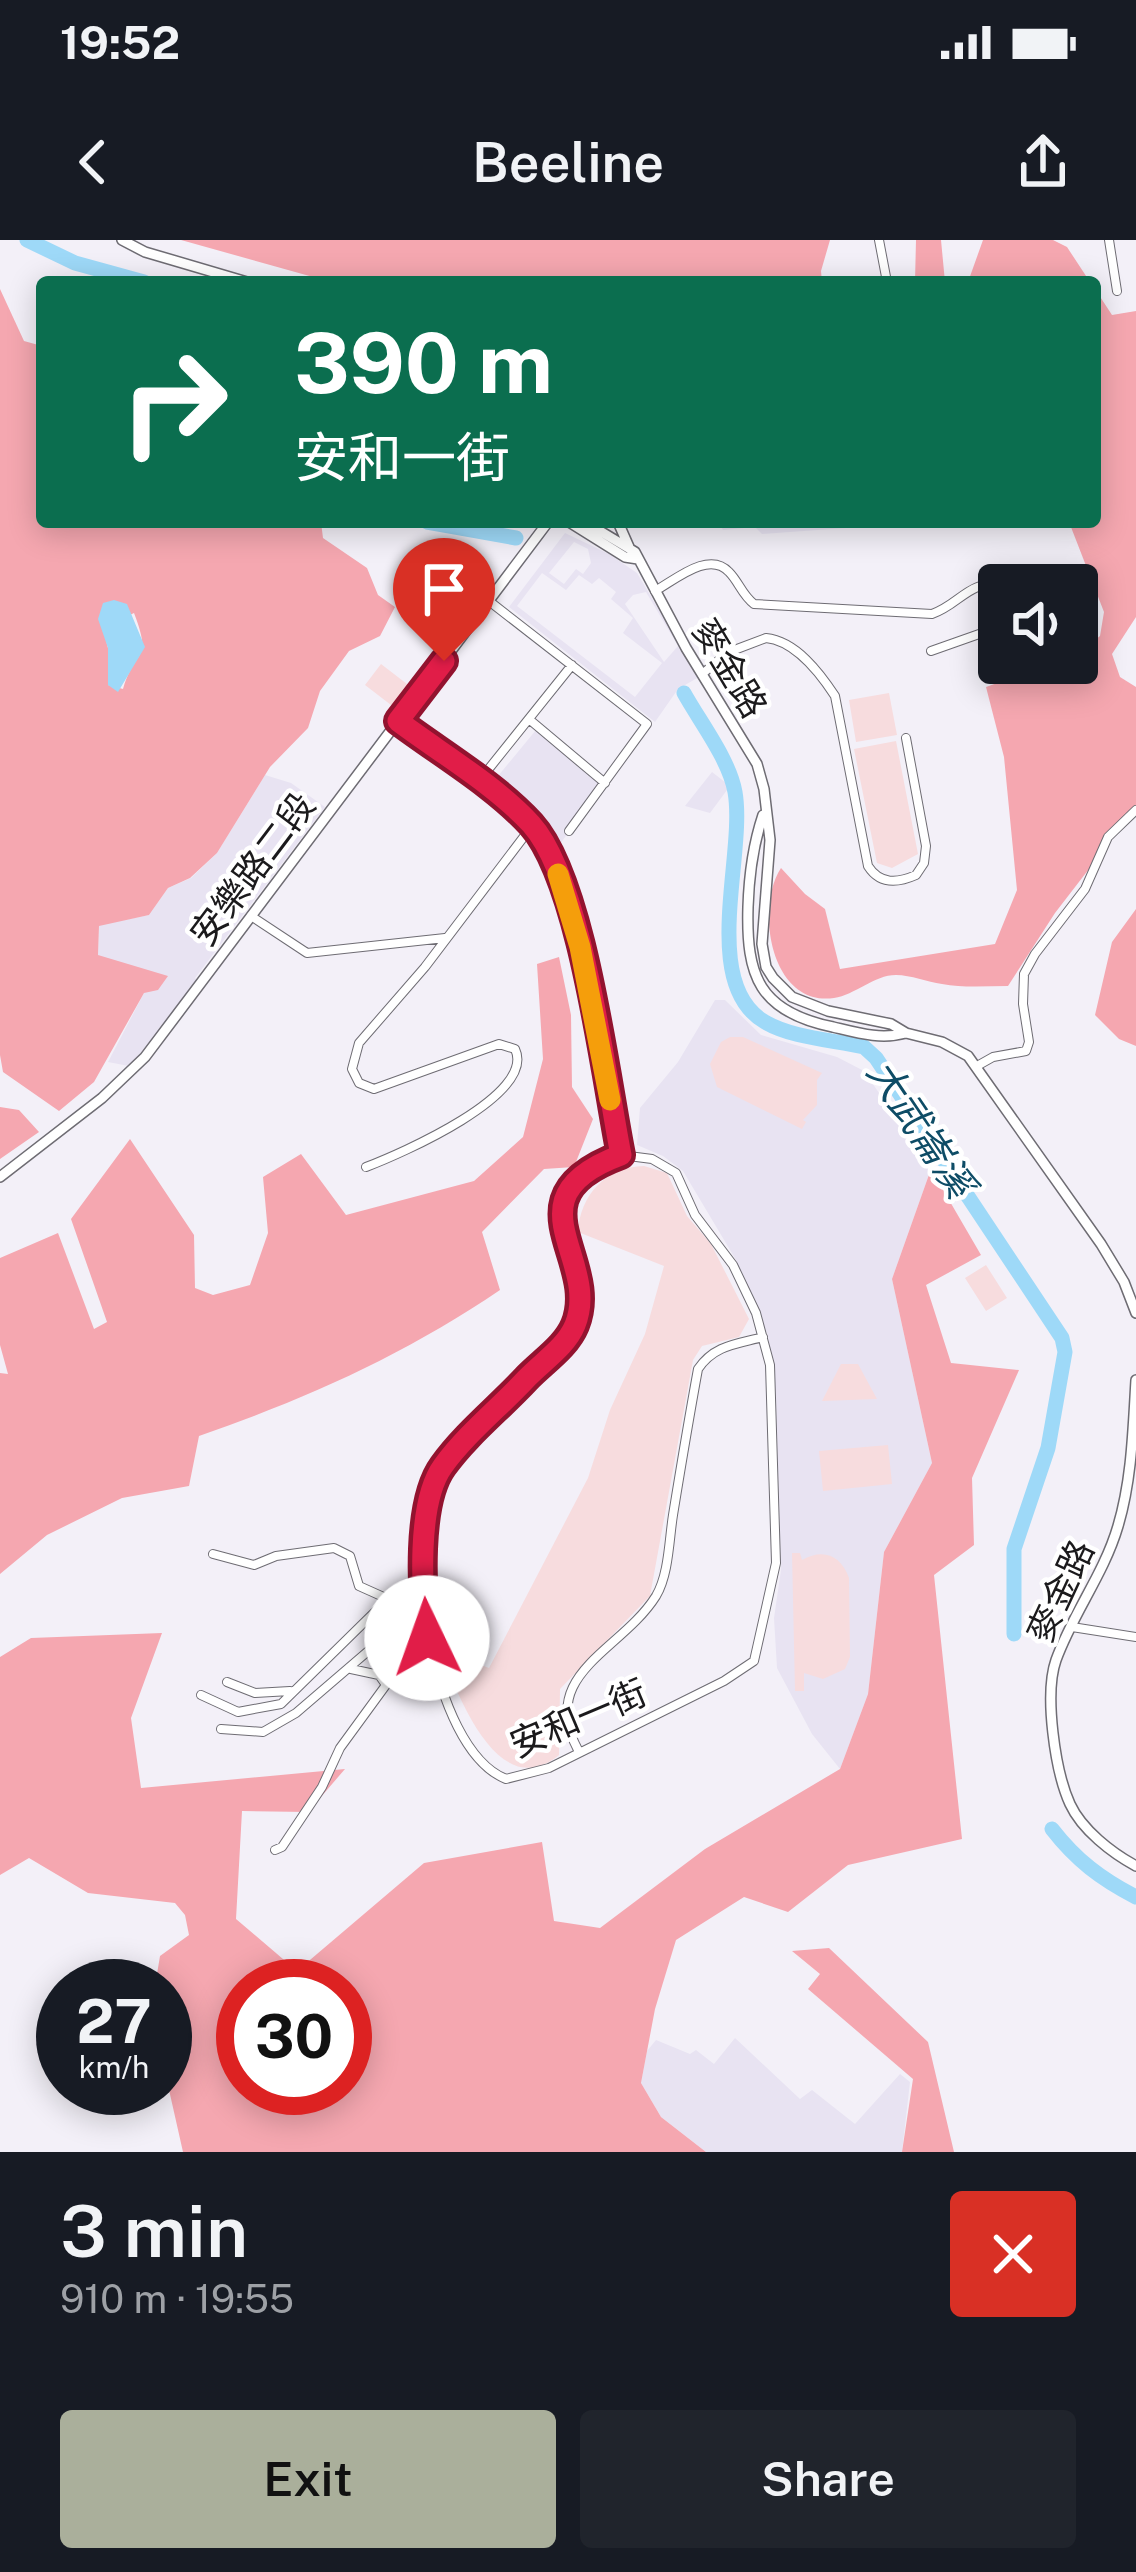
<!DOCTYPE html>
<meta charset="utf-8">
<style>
:root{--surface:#171b24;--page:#20242c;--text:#f1f3f6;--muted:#9ea1a6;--accent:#aaaf9b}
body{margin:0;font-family:"Public Sans","Noto Sans TC",sans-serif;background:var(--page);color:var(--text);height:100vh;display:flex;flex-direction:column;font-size:45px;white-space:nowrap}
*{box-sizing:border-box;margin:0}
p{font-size:39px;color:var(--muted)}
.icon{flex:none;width:66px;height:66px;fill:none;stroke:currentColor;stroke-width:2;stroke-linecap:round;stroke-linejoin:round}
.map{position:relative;height:1912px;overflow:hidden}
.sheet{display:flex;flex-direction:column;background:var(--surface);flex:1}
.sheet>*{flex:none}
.hud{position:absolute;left:36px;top:36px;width:1065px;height:252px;border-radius:12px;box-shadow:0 6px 30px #0003;background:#0b6e4f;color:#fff;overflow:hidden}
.buttons{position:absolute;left:978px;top:324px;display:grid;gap:24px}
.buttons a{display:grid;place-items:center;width:120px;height:120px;border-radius:12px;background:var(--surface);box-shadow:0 6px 30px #0003;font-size:60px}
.speed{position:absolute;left:36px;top:1719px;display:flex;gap:24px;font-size:60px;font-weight:700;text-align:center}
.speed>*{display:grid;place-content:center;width:156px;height:156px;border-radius:50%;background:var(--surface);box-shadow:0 6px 30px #0003;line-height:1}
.speed small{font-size:30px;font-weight:400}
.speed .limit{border:18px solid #d22;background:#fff;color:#111}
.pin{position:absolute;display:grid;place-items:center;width:102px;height:102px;color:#fff;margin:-123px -51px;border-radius:50% 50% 50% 0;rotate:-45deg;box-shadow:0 0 12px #0007}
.pin .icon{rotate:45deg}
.me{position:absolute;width:132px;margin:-66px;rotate:357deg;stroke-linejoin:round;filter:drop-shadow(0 0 9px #0008)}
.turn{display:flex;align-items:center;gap:42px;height:252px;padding:0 60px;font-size:54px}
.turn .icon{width:156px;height:156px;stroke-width:2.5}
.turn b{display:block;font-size:84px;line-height:102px}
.round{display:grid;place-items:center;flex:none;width:126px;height:126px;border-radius:12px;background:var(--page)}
.overview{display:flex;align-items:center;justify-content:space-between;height:204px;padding:0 60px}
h1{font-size:72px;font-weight:600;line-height:90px}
.action{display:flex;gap:24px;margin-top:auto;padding:24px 60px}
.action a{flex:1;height:138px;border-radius:12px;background:var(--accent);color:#111;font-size:48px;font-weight:600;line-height:138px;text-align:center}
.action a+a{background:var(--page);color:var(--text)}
.status{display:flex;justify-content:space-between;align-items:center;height:84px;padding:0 60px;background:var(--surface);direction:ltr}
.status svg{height:33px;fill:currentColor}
header{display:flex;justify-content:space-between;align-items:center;height:156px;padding:0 60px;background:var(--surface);font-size:54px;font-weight:600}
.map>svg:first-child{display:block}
</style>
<div class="status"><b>19:52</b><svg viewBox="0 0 49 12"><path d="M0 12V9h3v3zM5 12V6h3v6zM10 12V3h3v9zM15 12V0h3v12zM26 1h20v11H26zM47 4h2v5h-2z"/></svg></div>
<header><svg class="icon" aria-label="back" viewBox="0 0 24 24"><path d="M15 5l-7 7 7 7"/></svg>Beeline<svg class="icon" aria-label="share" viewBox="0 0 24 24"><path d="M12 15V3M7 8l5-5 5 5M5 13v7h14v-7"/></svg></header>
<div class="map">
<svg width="1136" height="1912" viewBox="0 0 1136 1912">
<rect width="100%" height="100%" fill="#f3f0f8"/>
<path fill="#e8e3f2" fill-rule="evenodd" d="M 718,282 L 871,282 L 860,287 L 762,294 L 755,287 L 723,290 Z
M 565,293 L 609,314 L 637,333 L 699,437 L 678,449 L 655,482 L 509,367 ZM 574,302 L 588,309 L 591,323 L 583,334 L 576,329 L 564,344 L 549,333 ZM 542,333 L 566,350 L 579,335 L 592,344 L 599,338 L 616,352 L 611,359 L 633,378 L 623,393 L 662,423 L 635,457 L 517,366 ZM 646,352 L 678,406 L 664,422 L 625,364 L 633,355 Z
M 536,490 L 603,545 L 560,604 L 546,578 L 498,536 Z
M 712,532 L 730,546 L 710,573 L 685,566 Z
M 265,535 L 291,543 L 325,567 L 195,738 L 200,743 L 134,827 L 108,822 L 144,753 L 98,715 L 99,685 L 149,675 L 168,648 L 191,638 L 217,613 Z
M 715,760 L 725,760 L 761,795 L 837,817 L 864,831 L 931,929 L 892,1039 L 932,1223 L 884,1312 L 868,1454 L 840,1529 L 812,1494 L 777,1428 L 774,1378 L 781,1330 L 776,1155 L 768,1095 L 736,1020 L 683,931 L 663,916 L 637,905 L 640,868 L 678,822 Z
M 735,1798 L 800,1859 L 812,1850 L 855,1884 L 900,1834 L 910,1842 L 902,1912 L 706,1912 L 661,1877 L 641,1843 L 647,1811 L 656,1800 L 690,1814 L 696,1810 L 714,1824 Z"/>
<path fill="#f7dcde" d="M 381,424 L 420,454 L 404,475 L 365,445 Z
M 889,453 L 897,495 L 856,502 L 849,460 Z
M 896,501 L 918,614 L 892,628 L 877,623 L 854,509 Z
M 730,797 L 743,797 L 822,833 L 817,840 L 817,865 L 803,880 L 806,882 L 802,889 L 717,847 L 710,824 L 721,802 Z
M 644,926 L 667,933 L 687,976 L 711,1004 L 749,1079 L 739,1097 L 702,1106 L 693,1120 L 650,1356 L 560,1449 L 559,1515 C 499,1565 458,1456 442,1414 L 479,1416 L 481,1425 L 489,1428 L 588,1238 L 610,1170 L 645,1094 L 664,1026 L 578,992 C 580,955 606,927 644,926 Z
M 986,1025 L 1007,1058 L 986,1071 L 965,1038 Z
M 841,1124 L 858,1124 L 877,1159 L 822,1161 Z
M 888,1205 L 892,1244 L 823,1251 L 819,1211 Z
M 792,1313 L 800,1313 L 802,1320 C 823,1308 841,1315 849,1338 L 850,1417 L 845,1429 L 823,1439 L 804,1433 L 804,1451 L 795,1451 Z"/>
<path fill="#f5a7b0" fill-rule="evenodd" d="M 181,0 L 830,0 L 821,31 L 822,42 L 331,42 Z
M 916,0 L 941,0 L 945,42 L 915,42 Z
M 983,0 L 1053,0 L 1067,7 L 1090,42 L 968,42 Z
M 0,49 L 24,101 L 42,106 L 42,282 L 321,282 L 323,298 L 367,328 L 378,355 L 395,367 L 380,396 L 349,411 L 320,451 L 308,488 L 270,527 L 217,613 L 190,638 L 168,648 L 149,675 L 99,686 L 98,715 L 168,736 L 158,750 L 144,753 L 94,842 L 59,871 L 3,832 L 0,815 ZM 134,373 C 153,423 135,407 123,449 L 108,445 L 108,408 L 103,388 Z
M 1095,49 L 1112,75 L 1136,71 L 1136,377 L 1112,414 L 1120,437 L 1136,447 L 1136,568 L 1055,673 L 1008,746 C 986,746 963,748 942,744 C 927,742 911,735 896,735 C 874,735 855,755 834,758 C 770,767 755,667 781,628 L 805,654 L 825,669 L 840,729 L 995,704 L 1017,650 L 1004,517 L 986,447 L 1053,423 L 1077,423 L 1077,414 L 1100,396 L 1104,372 L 1069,282 L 1095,282 Z
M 1136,669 L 1136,806 L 1119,799 L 1095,775 L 1112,702 Z
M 559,717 L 571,775 L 572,847 L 593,879 L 574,927 L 544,929 L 482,992 L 500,1050 C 404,1115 308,1158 199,1196 L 189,1246 L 122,1258 L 47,1295 L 0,1334 L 0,1133 L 8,1134 L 0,1105 L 0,1018 L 58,993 L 94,1089 L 107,1082 L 71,979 L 130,899 L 194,995 L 195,1048 L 213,1055 L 250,1045 L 268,993 L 263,937 L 301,914 L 346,975 L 474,941 L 523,897 L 543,819 L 537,724 Z
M 0,867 L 19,870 L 39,892 L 0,919 Z
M 931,929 L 981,1015 L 926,1045 L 951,1123 L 1019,1130 L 972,1238 L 974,1305 L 934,1335 L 962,1599 L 848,1625 L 788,1672 L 744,1657 L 676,1700 L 655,1769 L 641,1843 L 661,1877 L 706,1912 L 183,1912 L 165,1832 L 165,1746 L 155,1746 L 160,1716 L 189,1695 L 185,1675 L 175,1663 L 88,1653 L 29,1618 L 0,1635 L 0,1417 L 31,1398 L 162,1393 L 131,1478 L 141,1548 L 345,1529 L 308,1572 L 242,1571 L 236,1679 L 297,1731 L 424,1623 L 542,1602 L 554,1681 L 600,1688 L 705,1609 L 840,1529 L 868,1454 L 884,1312 L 932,1223 L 892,1039 ZM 243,1746 L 345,1746 L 345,1848 L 243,1848 Z
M 829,1708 L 928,1802 L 954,1912 L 902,1912 L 913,1839 L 808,1749 L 820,1734 L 792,1711 Z"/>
<path fill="#9ed9f8" d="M 114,360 L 127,364 L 145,407 L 118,452 L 108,445 L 108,408 L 98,379 L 103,363 Z"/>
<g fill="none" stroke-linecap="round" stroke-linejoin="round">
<path stroke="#9ed9f8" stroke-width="15" d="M 27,0 L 75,23 L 144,42
M 427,282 L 516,298
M 684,453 C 700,482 729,519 735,552 C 746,614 699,744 765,782 C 792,798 834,800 864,807 L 876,818 L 1062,1098 L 1065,1112 L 1048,1208 L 1014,1309 L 1014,1394
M 1052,1589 C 1076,1620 1101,1639 1136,1657"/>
<defs>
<path id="minor" d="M 879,0 L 887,42
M 1109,0 L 1117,51
M 655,351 C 675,340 709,310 729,332 C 739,342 742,355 754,364 L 932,374 C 959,365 969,340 1000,345
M 489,361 L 647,484 L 569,591
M 931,411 L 999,387
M 702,434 L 729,412 L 766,398 C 796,401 820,433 835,456 L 868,626 C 880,645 898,643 916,635 L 924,623 L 926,606 L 906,498
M 530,480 L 605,543
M 398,481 C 442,514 493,544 531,584 C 581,639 605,836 621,915
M 479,541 L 572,425
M 251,676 L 307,713 L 445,698
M 977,826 L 993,817 L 1026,811 L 1029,802 L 1023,764 L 1024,734 L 1035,714 L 1085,649 L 1108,597 L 1136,570
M 621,915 L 652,919 L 676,933 L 695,975 L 733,1025 L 756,1073 L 770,1125 L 776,1323 L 754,1421 L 724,1441 L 549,1528 L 506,1539 C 429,1508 400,1294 440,1230 C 463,1194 510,1154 541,1124 C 551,1114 565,1104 572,1091 C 608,1024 502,960 621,915 Z
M 366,927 C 400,914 537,855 515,809 L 499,804 L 374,849 L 359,843 L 352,829 L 359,803 L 425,727 L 532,586
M 213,1314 L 254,1325 L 276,1316 L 334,1308 L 350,1316 L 359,1346 L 388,1359
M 1072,1387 L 1136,1397
M 227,1442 L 255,1453 L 290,1451
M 201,1455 L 238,1472 L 281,1464 L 388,1359 L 400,1348 L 423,1340
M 221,1489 L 263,1492 L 296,1473 L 395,1388 L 407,1366 L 422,1353
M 579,1512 C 536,1433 621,1412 656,1356 C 669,1334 669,1300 673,1275 C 681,1226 689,1178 698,1129 C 714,1105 737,1104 763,1097
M 275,1610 L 282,1607 L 322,1547 L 340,1508 L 386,1445 L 379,1435 L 351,1429"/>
<path id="tertiary" d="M 122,0 L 145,12 L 247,42
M 569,282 L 625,317 L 638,319
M 585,282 L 635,312 L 686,408 L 757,524 L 764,549 L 770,600 L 762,704 L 766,727 L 773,738 L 792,757 L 828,771 L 891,784 L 906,793 L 942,802 L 968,816 L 1101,1004 L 1124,1042 L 1136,1073
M 618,282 L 629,307
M 763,575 C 753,605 749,635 748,667 C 746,736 759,772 833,787 C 858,793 881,800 906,793
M 0,937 L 102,858 L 145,817 L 548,282
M 1136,1140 C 1133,1189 1132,1239 1118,1286 C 1104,1334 1073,1373 1056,1420 C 1044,1454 1055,1531 1070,1564 C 1082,1590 1112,1613 1136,1626"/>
</defs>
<use href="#minor" stroke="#6e6c73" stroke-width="10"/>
<use href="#tertiary" stroke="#6e6c73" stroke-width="12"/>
<use href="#minor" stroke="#fff" stroke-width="8"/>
<use href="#tertiary" stroke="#fff" stroke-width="9"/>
</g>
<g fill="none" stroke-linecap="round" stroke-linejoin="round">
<defs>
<path id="route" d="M 427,1398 C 422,1353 416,1263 443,1226 C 466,1194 499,1168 526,1139 C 542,1122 566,1107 575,1085 C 602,1019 505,958 621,915 C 605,835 582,640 531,584 C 494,544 442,514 398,481 L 444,421"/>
</defs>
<use href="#route" stroke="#92132f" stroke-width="30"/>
<use href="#route" stroke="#e11d48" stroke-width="21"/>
<path stroke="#f59e0b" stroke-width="21" d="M 558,634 L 580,707 L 610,860"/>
</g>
<g text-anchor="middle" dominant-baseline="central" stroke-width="9" stroke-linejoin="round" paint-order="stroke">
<g font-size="36" fill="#1b1a1c" stroke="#fff">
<text transform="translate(730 428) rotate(59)">麥金路</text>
<text transform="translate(252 629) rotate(-53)">安樂路二段</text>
<text transform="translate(1060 1351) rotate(-65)">麥金路</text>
<text transform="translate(578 1478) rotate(-23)">安和一街</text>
</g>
<g font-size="39" font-style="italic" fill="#0e4c66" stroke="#fff">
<text transform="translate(921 888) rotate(56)">大武崙溪</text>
</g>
</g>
</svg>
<div class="buttons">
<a><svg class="icon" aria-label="sound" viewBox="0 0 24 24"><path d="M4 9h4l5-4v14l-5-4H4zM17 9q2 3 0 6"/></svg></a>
</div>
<div class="speed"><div>27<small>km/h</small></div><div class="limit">30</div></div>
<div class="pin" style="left:444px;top:421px;background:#d93025"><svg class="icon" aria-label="arrive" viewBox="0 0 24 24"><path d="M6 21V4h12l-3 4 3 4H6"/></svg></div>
<svg class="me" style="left:427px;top:1398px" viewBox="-20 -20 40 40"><circle r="19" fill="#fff"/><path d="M0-13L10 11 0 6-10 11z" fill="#e11d48"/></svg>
<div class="hud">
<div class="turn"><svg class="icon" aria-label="right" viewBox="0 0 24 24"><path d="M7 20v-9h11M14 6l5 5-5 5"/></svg><div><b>390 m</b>安和一街</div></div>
</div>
</div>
<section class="sheet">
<div class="overview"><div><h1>3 min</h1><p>910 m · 19:55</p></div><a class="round" style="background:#d93025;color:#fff"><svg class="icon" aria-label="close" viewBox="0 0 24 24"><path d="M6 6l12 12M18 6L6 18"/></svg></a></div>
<div class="action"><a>Exit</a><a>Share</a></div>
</section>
